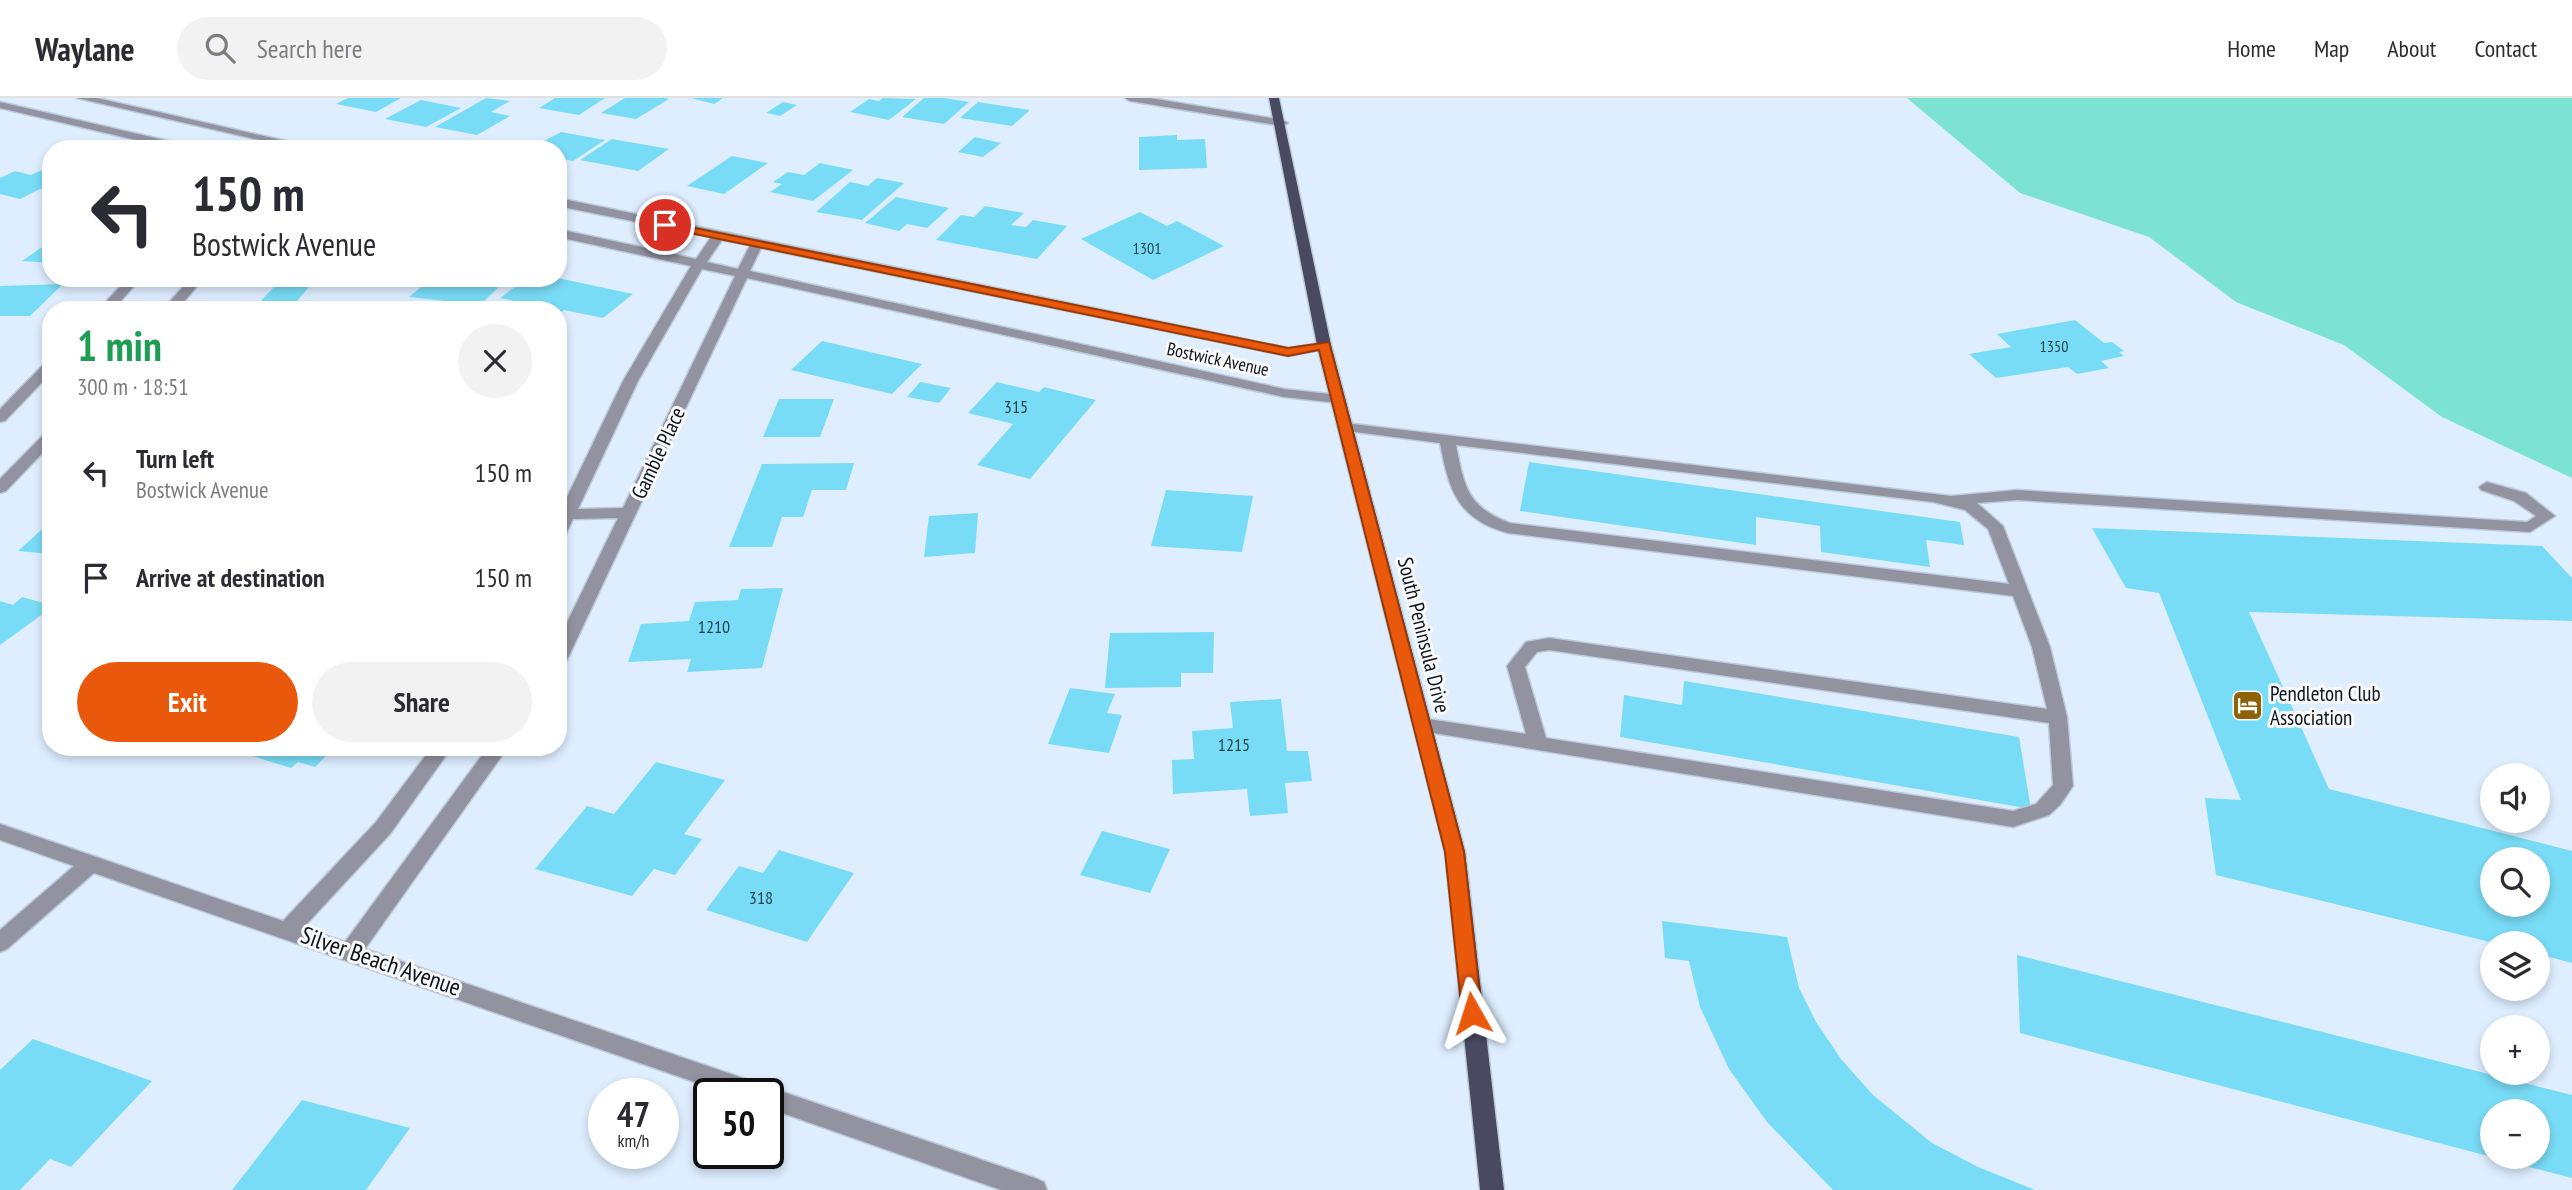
<!DOCTYPE html>
<meta charset="utf-8">
<style>
:root{--surface:#fff;--page:#f2f2f3;--text:#2b2b33;--muted:#7c7c81;--line:#e1e1e2;--accent:#ea580c}
body{margin:0;font-family:"PT Sans Narrow",sans-serif;background:var(--page);color:var(--text);height:100vh;display:flex;flex-direction:column;font-size:26px;white-space:nowrap}
*{box-sizing:border-box;margin:0}
p{font-size:23px;color:var(--muted)}
.icon{flex:none;width:38px;height:38px;fill:none;stroke:currentColor;stroke-width:2;stroke-linecap:round;stroke-linejoin:round}
.map{position:relative;flex:1;overflow:hidden}
.sheet{position:absolute;left:42px;top:203px;width:525px;height:455px;display:flex;flex-direction:column;background:var(--surface);border-radius:28px;box-shadow:0 4px 10px #0003}
.sheet>*{flex:none}
.hud{position:absolute;left:42px;top:42px;width:525px;height:147px;border-radius:28px;box-shadow:0 4px 10px #0003;background:#fff;color:var(--text);overflow:hidden}
.tools{position:absolute;left:2480px;top:665px;display:grid;gap:14px}
.tools a{display:grid;place-items:center;width:70px;height:70px;border-radius:50%;background:var(--surface);box-shadow:0 4px 10px #0003;font-size:35px}
.speed{position:absolute;left:588px;top:980px;display:flex;gap:14px;font-size:35px;font-weight:700;text-align:center}
.speed>*{display:grid;place-content:center;width:91px;height:91px;border-radius:50%;background:var(--surface);box-shadow:0 4px 10px #0003;line-height:1}
.speed small{font-size:18px;font-weight:400}
.speed .limit{border:4px solid #111;border-radius:10px;background:#fff;color:#111}
.pin{position:absolute;display:grid;place-items:center;width:60px;height:60px;color:#fff;margin:-30px;border:4px solid #fff;border-radius:50%;box-shadow:0 2px 7px #0007}
.me{position:absolute;width:77px;margin:-38px;rotate:354deg;stroke-linejoin:round;filter:drop-shadow(0 0 5px #0008)}
.turn{display:flex;align-items:center;gap:24px;height:147px;padding:0 35px;font-size:32px}
.turn .icon{width:91px;height:91px;stroke-width:2.5}
.turn b{display:block;font-size:49px;line-height:60px}
.round{display:grid;place-items:center;flex:none;width:74px;height:74px;border-radius:37px;background:var(--page)}
.head{display:flex;align-items:center;justify-content:space-between;height:119px;padding:0 35px}
h1{font-size:42px;font-weight:600;line-height:52px;color:#1e9e55}
.cta{display:flex;gap:14px;margin-top:auto;padding:14px 35px}
.cta a{flex:1;height:80px;border-radius:42px;background:var(--accent);color:#fff;font-size:28px;font-weight:600;line-height:80px;text-align:center}
.cta a+a{background:var(--page);color:var(--text)}
ul{padding:0;list-style:none}
li{display:flex;align-items:center;gap:21px;height:105px;padding:0 35px}
li div{flex:1}
li b{display:block;font-size:26px}
li em{font-style:normal}
header{display:flex;align-items:center;gap:42px;box-sizing:border-box;height:98px;padding:0 35px;background:var(--surface);border-bottom:2px solid var(--line)}
header strong{font-size:33px}
nav{display:flex;gap:38px;margin-inline-start:auto;font-size:24px}
.search{width:490px;height:63px;background:var(--page);display:flex;align-items:center;gap:18px;box-sizing:border-box;padding:0 24px;border-radius:38px;color:var(--muted);font-size:26px}
.map>svg:first-child{display:block}
</style>
<header>
<strong>Waylane</strong>
<div class="search"><svg class="icon" aria-label="search" viewBox="0 0 24 24"><circle cx="10" cy="10" r="6"/><path d="M15 15l6 6"/></svg>Search here</div>
<nav><a>Home</a><a>Map</a><a>About</a><a>Contact</a></nav>
</header>
<div class="map">
<svg width="2572" height="1092" viewBox="0 0 2572 1092">
<rect width="100%" height="100%" fill="#deeeff"/>
<path fill="#7ce2d1" d="M 1907,0 L 2572,0 L 2572,380 L 2442,319 L 2344,247 L 2236,204 L 2149,139 L 2020,95 Z"/>
<path fill="#79dcf6" fill-rule="evenodd" d="M 348,0 L 401,0 L 376,14 L 336,6 Z
M 486,0 L 510,3 L 491,14 L 510,18 L 477,37 L 435,29 Z
M 555,0 L 605,0 L 579,17 L 539,10 Z
M 625,0 L 665,0 L 669,1 L 636,21 L 601,15 Z
M 691,0 L 723,0 L 714,6 Z
M 883,0 L 916,1 L 889,22 L 850,14 L 869,1 L 879,3 Z
M 924,0 L 944,0 L 969,4 L 944,26 L 902,19 Z
M 421,2 L 461,10 L 426,29 L 385,21 Z
M 783,4 L 797,7 L 780,18 L 766,15 Z
M 978,4 L 1030,12 L 1012,28 L 960,20 Z
M 561,34 L 605,42 L 573,63 L 558,60 L 558,51 L 528,51 Z
M 1177,37 L 1177,42 L 1205,41 L 1207,70 L 1139,72 L 1139,39 Z
M 975,39 L 1001,45 L 983,59 L 958,54 Z
M 612,41 L 669,51 L 638,73 L 580,62 Z
M 732,58 L 768,65 L 724,96 L 687,88 Z
M 820,65 L 853,72 L 813,103 L 770,94 L 782,86 L 773,84 L 788,74 L 804,77 Z
M 51,68 L 51,92 L 40,91 L 20,101 L 0,96 L 0,80 L 15,73 L 31,77 Z
M 877,80 L 904,85 L 862,122 L 816,114 L 850,84 L 868,88 Z
M 896,99 L 949,110 L 927,130 L 907,126 L 899,133 L 865,125 Z
M 985,108 L 1024,115 L 1011,127 L 1026,129 L 1033,122 L 1067,128 L 1037,161 L 936,142 L 961,117 L 974,119 Z
M 1140,114 L 1167,128 L 1177,123 L 1224,148 L 1153,182 L 1081,141 Z
M 51,143 L 51,165 L 22,163 Z
M 432,180 L 495,180 L 489,186 L 501,187 L 480,207 L 409,199 Z
M 527,180 L 558,180 L 633,196 L 603,220 L 564,212 L 558,216 L 558,212 L 530,212 L 535,208 L 500,200 Z
M 63,186 L 30,218 L 0,218 L 0,188 Z
M 274,189 L 309,189 L 297,203 L 321,203 L 313,212 L 252,212 Z
M 2075,222 L 2104,245 L 2112,244 L 2124,253 L 2119,254 L 2124,258 L 2101,263 L 2109,270 L 2077,276 L 2068,269 L 1996,280 L 1969,256 L 2011,249 L 1997,236 Z
M 822,243 L 922,266 L 892,296 L 791,272 Z
M 920,284 L 951,290 L 939,305 L 907,299 Z
M 997,284 L 1039,294 L 1044,289 L 1096,302 L 1030,381 L 977,367 L 1013,326 L 968,315 Z
M 779,301 L 834,301 L 820,339 L 763,339 Z
M 1529,364 L 1960,424 L 1964,447 L 1926,442 L 1930,469 L 1821,454 L 1820,428 L 1756,419 L 1756,447 L 1520,413 Z
M 854,365 L 846,392 L 812,392 L 803,419 L 782,419 L 772,449 L 729,449 L 762,366 Z
M 1166,392 L 1253,398 L 1242,454 L 1151,448 Z
M 978,415 L 975,455 L 924,459 L 929,418 Z
M 51,423 L 51,456 L 18,453 Z
M 2092,430 L 2542,448 L 2572,480 L 2572,523 L 2249,514 L 2329,691 L 2572,753 L 2572,865 L 2538,856 L 2538,845 L 2494,845 L 2216,777 L 2205,700 L 2241,702 L 2159,495 L 2126,490 ZM 2492,761 L 2538,761 L 2538,807 L 2492,807 Z
M 783,490 L 762,570 L 687,574 L 691,561 L 628,564 L 641,526 L 689,523 L 695,504 L 738,502 L 741,491 Z
M 22,499 L 51,507 L 51,510 L 0,547 L 0,503 L 13,507 Z
M 1214,534 L 1213,575 L 1181,575 L 1181,589 L 1105,590 L 1110,535 Z
M 1684,583 L 2019,639 L 2031,711 L 1620,639 L 1624,597 L 1682,607 Z
M 1070,590 L 1115,596 L 1107,615 L 1122,617 L 1109,655 L 1048,646 Z
M 1281,601 L 1287,653 L 1308,653 L 1312,683 L 1285,685 L 1288,715 L 1250,718 L 1247,691 L 1173,696 L 1172,662 L 1194,661 L 1192,633 L 1233,630 L 1230,604 Z
M 335,649 L 315,669 L 298,664 L 291,670 L 226,650 Z
M 656,664 L 725,682 L 684,736 L 702,741 L 675,777 L 654,771 L 632,798 L 535,771 L 587,708 L 614,716 Z
M 1102,733 L 1170,751 L 1150,795 L 1080,777 Z
M 779,752 L 854,775 L 807,844 L 706,812 L 739,768 L 763,775 Z
M 1662,823 L 1787,839 L 1799,890 L 1816,924 L 1841,961 L 1873,997 L 1932,1045 L 1978,1069 L 2035,1092 L 1833,1092 L 1767,1024 L 1729,971 L 1700,909 L 1689,863 L 1665,860 Z
M 2017,857 L 2572,997 L 2572,1080 L 2494,1060 L 2538,1059 L 2538,1013 L 2492,1013 L 2492,1059 L 2020,935 Z
M 33,941 L 152,983 L 71,1069 L 50,1061 L 20,1092 L 0,1092 L 0,972 Z
M 302,1002 L 410,1030 L 366,1092 L 232,1092 Z"/>
<g fill="none" stroke-linecap="round" stroke-linejoin="round">
<defs>
<path id="minor" d="M 77,0 L 97,0 L 321,51 L 298,51 Z
M 1125,0 L 1150,0 L 1282,22 L 1288,25 L 1282,28 L 1130,3 Z
M 0,4 L 190,48 L 196,51 L 174,51 L 0,10 Z
M 558,100 L 1288,250 L 1329,244 L 1329,250 L 1288,258 L 761,150 L 750,173 L 1284,291 L 1338,297 L 1345,301 L 1338,305 L 1284,299 L 747,180 L 567,562 L 558,568 L 558,543 L 618,420 L 573,421 L 564,440 L 558,441 L 558,418 L 623,283 L 691,168 L 558,139 L 558,131 L 696,161 L 711,139 L 558,108 ZM 722,142 L 750,147 L 738,171 L 707,164 ZM 702,171 L 735,178 L 623,410 L 578,411 L 638,283 Z
M 128,180 L 141,180 L 113,212 L 98,212 Z
M 191,180 L 204,180 L 177,212 L 162,212 Z
M 51,263 L 51,275 L 5,323 L 0,324 L 0,311 L 46,264 Z
M 1345,325 L 1951,398 L 2017,392 L 2527,424 L 2536,418 L 2514,403 L 2481,392 L 2479,389 L 2487,384 L 2526,395 L 2555,418 L 2530,434 L 2017,402 L 1977,405 L 2003,428 L 2050,549 L 2067,619 L 2073,688 L 2060,707 L 2049,717 L 2013,729 L 1415,632 L 1413,627 L 1415,622 L 1422,620 L 1526,636 L 1507,568 L 1526,544 L 1549,540 L 2047,611 L 2032,549 L 2013,498 L 1508,435 C 1457,421 1449,392 1440,345 L 1340,332 L 1338,329 ZM 1456,347 L 1933,404 L 1965,412 L 1988,431 L 2009,486 L 1510,425 C 1467,409 1464,388 1456,347 ZM 1549,552 L 2049,625 L 2053,687 L 2036,706 L 2013,713 L 1546,640 L 1525,569 L 1537,554 Z
M 51,333 L 51,346 L 6,393 L 0,395 L 0,381 L 46,334 Z
M 432,649 L 452,649 L 390,736 L 303,830 L 345,844 L 488,649 L 508,649 L 365,851 L 1035,1080 L 1044,1084 L 1047,1092 L 1001,1092 L 768,1010 L 768,996 L 729,996 L 94,775 L 7,851 L 0,854 L 0,832 L 74,768 L 0,742 L 0,726 L 283,823 L 376,724 Z"/>
<path id="major" d="M 1269,0 L 1279,0 L 1331,247 L 1465,754 L 1504,1092 L 1480,1092 L 1445,754 L 1317,247 Z"/>
</defs>
<use href="#minor" stroke="#bccbdb" stroke-width="3"/>
<use href="#major" stroke="#bccbdb" stroke-width="3"/>
<use href="#minor" fill="#9292a0" fill-rule="evenodd"/>
<use href="#major" fill="#4a4962" fill-rule="evenodd"/>
</g>
<path fill="#ea580c" stroke="#983908" stroke-width="2" d="M 665,124 L 1288,250 L 1329,244 L 1464,754 L 1482,915 L 1479,921 L 1472,923 L 1465,921 L 1462,915 L 1445,754 L 1319,252 L 1288,258 L 661,129 L 659,127 Z"/>
<defs>
<symbol id="hotel-square" viewBox="-11 -11 22 22"><rect x="-9" y="-9" width="18" height="18" rx="4" fill="#8e6208" stroke="#f9f9f9"/><path d="M-6-4.5h1.5V1H6V5H4.5V3h-9V5H-6ZM-4 0a1.8 1.8 0 1 1 3.6 0ZM.5 0V-2.5h3Q6-2.5 6 0Z" fill="#fff"/></symbol>
</defs>
<g fill-rule="evenodd">
<use href="#hotel-square" x="2230" y="590" width="35" height="35"/>
</g>
<g text-anchor="middle" dominant-baseline="central" stroke-width="6" stroke-linejoin="round" paint-order="stroke">
<g font-size="16" fill="#254452">
<text x="1147" y="150">1301</text>
<text x="2054" y="248">1350</text>
</g>
<g font-size="18" fill="#09111b" stroke="#f9f9f9">
<text transform="translate(1218 261) rotate(12)">Bostwick Avenue</text>
</g>
<g font-size="18" fill="#254452">
<text x="1016" y="308">315</text>
<text x="714" y="528">1210</text>
<text x="1234" y="646">1215</text>
<text x="761" y="799">318</text>
</g>
<g font-size="21" fill="#09111b" stroke="#f9f9f9">
<text transform="translate(658 355) rotate(-65)">Gamble Place</text>
<text transform="translate(1424 537) rotate(76)">South Peninsula Drive</text>
</g>
<g font-size="21" fill="#09111b" stroke="#f9f9f9" text-anchor="start">
<text x="2270" y="595">Pendleton Club<tspan x="2270" dy="24">Association</tspan></text>
</g>
<g font-size="24" fill="#09111b" stroke="#f9f9f9">
<text transform="translate(381 863) rotate(19)">Silver Beach Avenue</text>
</g>
</g>
</svg>
<div class="tools">
<a><svg class="icon" aria-label="sound" viewBox="0 0 24 24"><path d="M4 9h4l5-4v14l-5-4H4zM17 9q2 3 0 6"/></svg></a>
<a><svg class="icon" aria-label="search" viewBox="0 0 24 24"><circle cx="10" cy="10" r="6"/><path d="M15 15l6 6"/></svg></a>
<a><svg class="icon" aria-label="layers" viewBox="0 0 24 24"><path d="M12 4l9 5-9 5-9-5zM3 14l9 5 9-5"/></svg></a>
<a>+</a>
<a>−</a>
</div>
<div class="speed"><div>47<small>km/h</small></div><div class="limit">50</div></div>
<div class="pin" style="left:665px;top:127px;background:#d93025"><svg class="icon" aria-label="arrive" viewBox="0 0 24 24"><path d="M6 21V4h12l-3 4 3 4H6"/></svg></div>
<svg class="me" style="left:1472px;top:915px" viewBox="-20 -20 40 40"><path d="M0-17L14 15 0 8-14 15z" fill="#ea580c" stroke="#fff" stroke-width="4"/></svg>
<div class="hud">
<div class="turn"><svg class="icon" aria-label="left" viewBox="0 0 24 24"><path d="M17 20v-9H6M10 6l-5 5 5 5"/></svg><div><b>150 m</b>Bostwick Avenue</div></div>
</div>
<section class="sheet">
<div class="head"><div><h1>1 min</h1><p>300 m · 18:51</p></div><a class="round"><svg class="icon" aria-label="close" viewBox="0 0 24 24"><path d="M6 6l12 12M18 6L6 18"/></svg></a></div>
<ul>
<li><svg class="icon" aria-label="left" viewBox="0 0 24 24"><path d="M17 20v-9H6M10 6l-5 5 5 5"/></svg><div><b>Turn left</b><p>Bostwick Avenue</p></div><em>150 m</em></li>
<li><svg class="icon" aria-label="arrive" viewBox="0 0 24 24"><path d="M6 21V4h12l-3 4 3 4H6"/></svg><div><b>Arrive at destination</b></div><em>150 m</em></li>
</ul>
<div class="cta"><a>Exit</a><a>Share</a></div>
</section>
</div>
